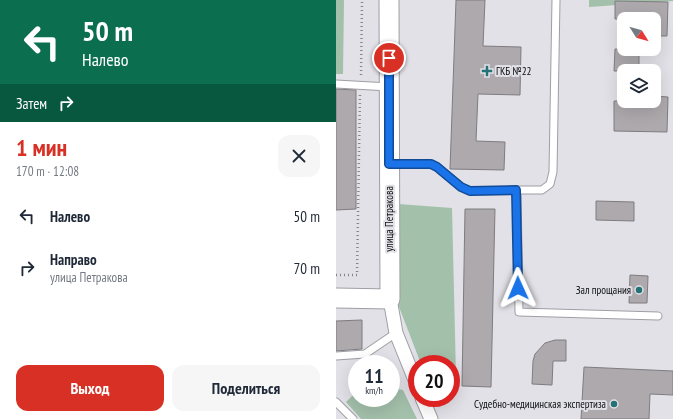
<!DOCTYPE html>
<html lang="ru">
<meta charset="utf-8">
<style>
:root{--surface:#fff;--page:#f6f6f7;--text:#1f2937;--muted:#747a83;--accent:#d93025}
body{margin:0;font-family:"PT Sans Narrow",sans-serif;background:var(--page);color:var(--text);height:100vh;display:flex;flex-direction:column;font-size:15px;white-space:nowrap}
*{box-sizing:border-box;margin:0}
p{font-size:13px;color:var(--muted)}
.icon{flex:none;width:22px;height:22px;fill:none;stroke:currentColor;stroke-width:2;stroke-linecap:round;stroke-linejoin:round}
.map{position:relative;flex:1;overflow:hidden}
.side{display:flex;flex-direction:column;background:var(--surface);width:336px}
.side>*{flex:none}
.top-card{background:#0b6e4f;color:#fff;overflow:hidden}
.needle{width:26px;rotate:127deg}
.buttons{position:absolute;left:281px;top:12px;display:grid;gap:8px}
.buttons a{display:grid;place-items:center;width:44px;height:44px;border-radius:8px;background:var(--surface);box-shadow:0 4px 16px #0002;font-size:20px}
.speed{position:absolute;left:12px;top:355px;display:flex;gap:8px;font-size:20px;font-weight:700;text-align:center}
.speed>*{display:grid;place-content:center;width:52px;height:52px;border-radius:50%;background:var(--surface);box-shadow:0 4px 16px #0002;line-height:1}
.speed small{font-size:10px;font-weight:400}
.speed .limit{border:6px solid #d22;background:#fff;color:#111}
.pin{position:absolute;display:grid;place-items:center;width:34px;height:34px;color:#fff;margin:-17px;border:2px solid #fff;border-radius:50%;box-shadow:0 1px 4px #0007}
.me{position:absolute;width:44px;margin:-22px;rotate:359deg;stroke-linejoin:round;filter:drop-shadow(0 0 3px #0008)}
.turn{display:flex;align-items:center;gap:14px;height:84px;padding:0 16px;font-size:18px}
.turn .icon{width:52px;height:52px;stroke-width:2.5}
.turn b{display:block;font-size:28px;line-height:34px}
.then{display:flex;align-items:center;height:38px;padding:0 16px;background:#0003;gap:8px;font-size:15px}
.round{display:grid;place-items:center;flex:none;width:42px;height:42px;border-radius:12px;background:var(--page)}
.overview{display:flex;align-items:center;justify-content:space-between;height:68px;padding:0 16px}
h1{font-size:24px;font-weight:600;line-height:30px;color:var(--accent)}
.button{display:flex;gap:8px;margin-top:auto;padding:8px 16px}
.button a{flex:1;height:46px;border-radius:12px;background:var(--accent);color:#fff;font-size:16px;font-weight:600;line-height:46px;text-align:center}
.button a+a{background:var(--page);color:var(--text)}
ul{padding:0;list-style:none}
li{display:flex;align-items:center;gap:12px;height:52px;padding:0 16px}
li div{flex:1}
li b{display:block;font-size:15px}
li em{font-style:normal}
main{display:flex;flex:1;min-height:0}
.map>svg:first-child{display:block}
</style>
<main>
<section class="side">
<div class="top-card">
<div class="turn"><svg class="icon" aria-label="left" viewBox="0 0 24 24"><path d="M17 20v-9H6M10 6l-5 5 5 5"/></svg><div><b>50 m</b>Налево</div></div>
<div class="then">Затем<svg class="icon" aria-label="right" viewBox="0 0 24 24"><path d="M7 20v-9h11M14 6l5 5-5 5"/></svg></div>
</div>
<div class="overview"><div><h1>1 мин</h1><p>170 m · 12:08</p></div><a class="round"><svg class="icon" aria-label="close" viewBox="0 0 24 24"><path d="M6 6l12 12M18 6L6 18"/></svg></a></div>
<ul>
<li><svg class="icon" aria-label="left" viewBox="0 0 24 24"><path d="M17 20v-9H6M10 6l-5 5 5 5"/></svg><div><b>Налево</b></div><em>50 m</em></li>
<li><svg class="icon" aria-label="right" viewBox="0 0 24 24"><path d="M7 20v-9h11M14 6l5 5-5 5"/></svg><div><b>Направо</b><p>улица Петракова</p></div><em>70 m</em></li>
</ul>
<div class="button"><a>Выход</a><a>Поделиться</a></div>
</section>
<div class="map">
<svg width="337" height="419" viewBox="0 0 337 419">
<rect width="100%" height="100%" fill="#e1e1e7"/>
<path fill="#a3c0ab" d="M 0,0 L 8,0 L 7,74 L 0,74 Z
M 253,0 L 337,0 L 337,1 L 253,7 Z
M 62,204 L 116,208 L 120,376 L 115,375 L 115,364 L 85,364 L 60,299 Z
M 55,388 L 67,390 L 81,419 L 25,419 L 10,402 L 21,391 L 21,398 L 55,398 Z"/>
<path fill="#ada9ad" stroke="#7f7c80" d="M 120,0 L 149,0 L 147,46 L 185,47 L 184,95 L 142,94 L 140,141 L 169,142 L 168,170 L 114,169 Z
M 279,1 L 332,2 L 331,36 L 318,36 L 318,19 L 279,19 Z
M 279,49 L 303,49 L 303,71 L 278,71 Z
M 0,89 L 20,90 L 20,209 L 0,210 Z
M 318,96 L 332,97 L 331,132 L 278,131 L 278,101 L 318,101 Z
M 260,201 L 298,202 L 298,221 L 260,220 Z
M 129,209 L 159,209 L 155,387 L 126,386 Z
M 294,275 L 312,276 L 311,303 L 293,303 Z
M 26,320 L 26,349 L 0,351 L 0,321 Z
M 219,340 L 230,340 L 230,361 L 217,361 L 216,385 L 196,384 L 197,361 L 199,354 L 209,343 Z
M 248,367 L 337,371 L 337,395 L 314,394 L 313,419 L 245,419 Z"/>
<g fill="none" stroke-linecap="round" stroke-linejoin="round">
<defs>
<path id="lane" d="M 220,0 L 217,172 L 214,184 L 206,190 L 181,190 L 183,312 L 322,316
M 0,84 L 53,87
M 53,164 L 95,164 L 101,167 L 125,187 L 134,191 L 181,190
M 0,356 L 29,354 L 60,333
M 0,402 L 17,419"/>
<path id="street" d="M 54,299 L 60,333 L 81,385
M 86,398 L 95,419"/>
<path id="secondary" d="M 0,298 L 54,299 L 53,0"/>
</defs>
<use href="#lane" stroke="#9e9ea4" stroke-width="9"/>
<use href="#street" stroke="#9e9ea4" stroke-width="15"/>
<use href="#secondary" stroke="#9e9ea4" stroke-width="21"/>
<path stroke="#86868a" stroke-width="2.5" stroke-dasharray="1 3" stroke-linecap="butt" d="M 25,75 L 26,0
M 0,275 L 21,275 L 24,94"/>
<use href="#lane" stroke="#fff" stroke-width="7"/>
<use href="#street" stroke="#fff" stroke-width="13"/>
<use href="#secondary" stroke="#fff" stroke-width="19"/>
</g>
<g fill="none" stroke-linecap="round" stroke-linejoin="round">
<defs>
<path id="route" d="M 53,58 L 53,164 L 95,164 L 101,167 L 125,187 L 134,191 L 180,190 L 182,288"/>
</defs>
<use href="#route" stroke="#114b97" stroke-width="10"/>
<use href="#route" stroke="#1a73e8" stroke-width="7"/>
</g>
<g fill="#267175" stroke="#e1e1e7" stroke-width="1.5">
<path d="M149 65h4v4h4v4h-4v4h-4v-4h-4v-4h4z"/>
<circle cx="303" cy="290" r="4"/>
<circle cx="278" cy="404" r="4"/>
</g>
<g text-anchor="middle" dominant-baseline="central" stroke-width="4" stroke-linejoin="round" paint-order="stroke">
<g font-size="11" fill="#0e0f10" stroke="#e1e1e7" text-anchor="end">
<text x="160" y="71" text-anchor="start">ГКБ №22</text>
<text x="295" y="290">Зал прощания</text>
<text x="270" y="404">Судебно-медицинская экспертиза</text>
</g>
<g font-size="11" fill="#0e0f10" stroke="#e1e1e7">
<text transform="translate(53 219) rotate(-90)">улица Петракова</text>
</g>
</g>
</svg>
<div class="buttons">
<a><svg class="needle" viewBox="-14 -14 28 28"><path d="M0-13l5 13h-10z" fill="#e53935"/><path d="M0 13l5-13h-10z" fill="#747a83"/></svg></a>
<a><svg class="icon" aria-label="layers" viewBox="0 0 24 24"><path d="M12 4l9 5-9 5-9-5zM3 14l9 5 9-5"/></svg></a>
</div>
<div class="speed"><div>11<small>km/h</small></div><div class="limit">20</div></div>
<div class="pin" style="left:53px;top:58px;background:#d93025"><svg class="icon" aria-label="arrive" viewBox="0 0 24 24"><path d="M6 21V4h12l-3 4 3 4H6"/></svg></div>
<svg class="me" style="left:182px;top:288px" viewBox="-20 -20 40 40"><path d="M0-17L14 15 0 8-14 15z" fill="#1a73e8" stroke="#fff" stroke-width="4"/></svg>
</div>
</main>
